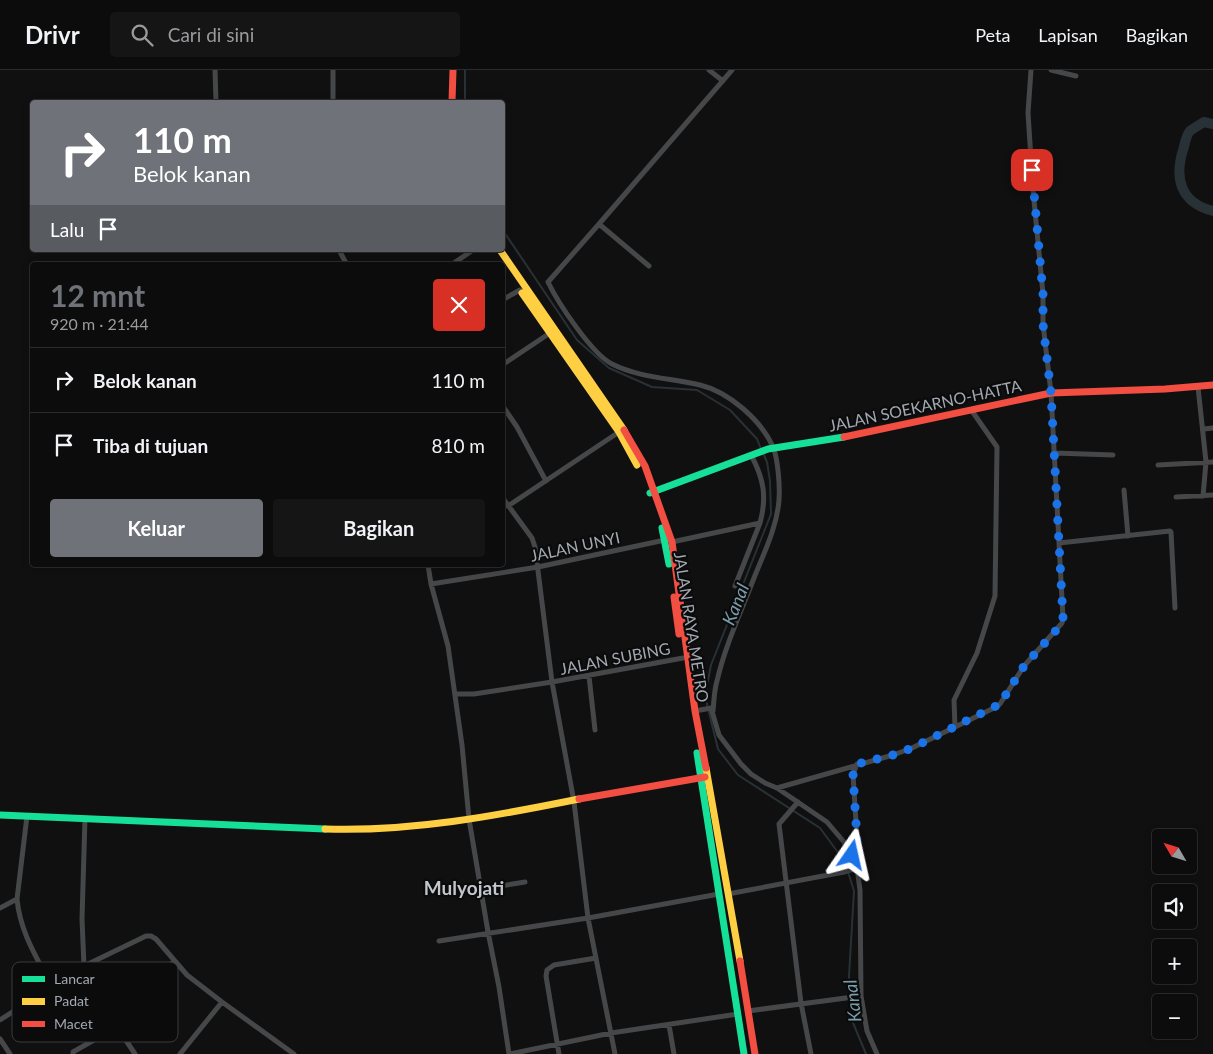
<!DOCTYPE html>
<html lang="id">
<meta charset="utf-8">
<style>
:root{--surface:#0c0c0d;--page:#151516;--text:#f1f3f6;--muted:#9a9b9d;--line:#2c2c2e;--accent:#6f7379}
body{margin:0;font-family:Lato,sans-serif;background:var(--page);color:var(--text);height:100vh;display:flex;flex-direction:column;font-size:19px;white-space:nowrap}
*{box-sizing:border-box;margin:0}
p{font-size:16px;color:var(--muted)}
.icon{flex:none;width:28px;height:28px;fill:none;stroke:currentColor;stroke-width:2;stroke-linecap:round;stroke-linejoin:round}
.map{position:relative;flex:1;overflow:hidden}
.side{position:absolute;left:30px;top:192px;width:475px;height:305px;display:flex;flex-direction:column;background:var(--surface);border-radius:5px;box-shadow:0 2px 8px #0003,0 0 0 1px var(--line)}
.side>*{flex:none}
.banner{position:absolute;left:30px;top:30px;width:475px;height:152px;border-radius:5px;box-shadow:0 2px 8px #0003,0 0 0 1px var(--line);background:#6f7379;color:#fff;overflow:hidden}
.needle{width:32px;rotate:309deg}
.tools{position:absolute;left:1152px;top:759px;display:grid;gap:10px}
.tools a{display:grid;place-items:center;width:45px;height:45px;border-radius:5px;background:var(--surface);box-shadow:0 2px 8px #0003,0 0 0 1px var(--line);font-size:25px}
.pin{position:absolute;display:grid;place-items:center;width:42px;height:42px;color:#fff;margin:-21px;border-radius:10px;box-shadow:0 2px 8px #0006}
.me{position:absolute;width:55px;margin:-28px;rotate:11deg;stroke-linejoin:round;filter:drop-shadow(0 0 4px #0008)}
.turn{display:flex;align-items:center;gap:18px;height:105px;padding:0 20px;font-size:22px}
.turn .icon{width:65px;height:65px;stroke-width:2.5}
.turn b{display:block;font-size:35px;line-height:42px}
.then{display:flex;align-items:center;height:48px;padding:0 20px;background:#0003;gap:10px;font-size:19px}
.round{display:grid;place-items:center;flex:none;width:52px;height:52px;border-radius:5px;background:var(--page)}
.overview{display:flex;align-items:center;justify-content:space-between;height:85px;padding:0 20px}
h1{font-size:30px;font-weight:700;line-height:38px;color:var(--accent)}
.button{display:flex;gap:10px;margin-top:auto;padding:10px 20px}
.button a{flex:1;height:58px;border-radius:5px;background:var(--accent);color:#fff;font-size:20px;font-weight:700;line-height:58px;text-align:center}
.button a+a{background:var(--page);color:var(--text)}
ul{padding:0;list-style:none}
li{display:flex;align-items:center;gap:15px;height:65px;padding:0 20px;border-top:1px solid var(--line)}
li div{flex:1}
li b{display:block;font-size:19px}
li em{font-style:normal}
header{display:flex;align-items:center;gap:30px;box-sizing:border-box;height:70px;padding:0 25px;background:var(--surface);border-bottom:1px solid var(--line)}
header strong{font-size:24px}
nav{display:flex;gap:28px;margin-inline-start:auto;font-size:18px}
.search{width:350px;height:45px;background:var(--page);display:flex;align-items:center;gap:12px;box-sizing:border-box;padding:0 18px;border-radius:5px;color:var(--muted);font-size:19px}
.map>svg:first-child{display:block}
</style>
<header>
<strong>Drivr</strong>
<div class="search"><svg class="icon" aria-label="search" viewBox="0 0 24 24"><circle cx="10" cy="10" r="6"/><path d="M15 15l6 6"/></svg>Cari di sini</div>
<nav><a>Peta</a><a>Lapisan</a><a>Bagikan</a></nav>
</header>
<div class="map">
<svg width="1213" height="984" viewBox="0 0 1213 984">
<rect width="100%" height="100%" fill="#101011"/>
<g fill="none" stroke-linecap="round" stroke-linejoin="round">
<path stroke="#283135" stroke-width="2" d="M 465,32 L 465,0
M 502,159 L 577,270 L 609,298 L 652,317 L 697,320 L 730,340 L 757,369 L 761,379
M 763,383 L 767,392 L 770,411 L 771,444 L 711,595 L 705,626 L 718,679 L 738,705 L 820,758 L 845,792 L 854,821 L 849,906 L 851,948 L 866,984"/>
<path stroke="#283135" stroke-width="10" d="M 1213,54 L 1204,52 C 1199,55 1194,58 1190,61 C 1186,65 1185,74 1183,80 C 1174,109 1181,133 1213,141"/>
<path stroke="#454749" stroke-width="5" d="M 215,0 L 216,32
M 709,0 L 723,11
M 1051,0 L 1076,6
M 333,32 L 333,0
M 599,154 L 732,0
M 339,180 L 347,195
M 451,195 L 473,180
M 649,196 L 599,154 L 548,212 C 558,233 592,284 612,294 C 640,308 671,308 700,315 C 729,322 761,350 773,377 C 778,389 780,416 779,430 C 777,457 764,483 754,508 C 741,542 725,576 717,611 C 714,621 714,631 713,641
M 502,230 L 520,220
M 502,295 L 550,263
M 1198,317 L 1206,392 L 1203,426
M 502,335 L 517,357 L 546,411
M 1204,359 L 1213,358
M 1054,383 L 1113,385
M 1158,395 L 1213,392
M 1124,420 L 1128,466
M 502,427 L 532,468 L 535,477 L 552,612 L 574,732 L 588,848 L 615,984
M 1176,427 L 1213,425
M 508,436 L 619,362
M 672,472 L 760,453 C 767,427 764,409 751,385
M 1059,473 L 1170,461 L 1171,462 L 1175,538
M 428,495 L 431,514 L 448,576 L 462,675 L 469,749 L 488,862 L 499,917 L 509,984
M 431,514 L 538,497 L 665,470
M 735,516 L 760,453
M 589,606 L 595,660
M 455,624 L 474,624 L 552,612 L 683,588
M 695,641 L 711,638 L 719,665 L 741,694 L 751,704 L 765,713 L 777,718 L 827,752 L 844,772 L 852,785 L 857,798 L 860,820 L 861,926 L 748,941
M 955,657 L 954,630 L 977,583 L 995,526 L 997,377 L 972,341
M 777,718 L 893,685 L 912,678 L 996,637 L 1000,634 L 1024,596 L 1062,553 L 1063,548 L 1051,323 L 1043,254 L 1043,224 L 1033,120 L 1028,43 L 1031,0
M 798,732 L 779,754 L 801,933 L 811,984
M 27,746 L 17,829 C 20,862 37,888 52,917
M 85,748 L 82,849 L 84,896 L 117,957 L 135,984
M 852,785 L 857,769 L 853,704 L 857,694
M 482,819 L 525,812
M 728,824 L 844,802 L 857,798
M 0,838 L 17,829
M 439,871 L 588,848 L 719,824
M 861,926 L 867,961 L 877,984
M 106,939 L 175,891
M 0,950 L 84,896 L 146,866 L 151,866 L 156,869 L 187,905 L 222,932 L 294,984
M 669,955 L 674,984
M 0,969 L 10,984
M 73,984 L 73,982 L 117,957
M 180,984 L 222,932
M 510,984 L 611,963 L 738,944
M 559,984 L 546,906 L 547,900 L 554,895 L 596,888"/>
<path stroke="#16e098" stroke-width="7" d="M 650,423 L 768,379 L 844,367
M 662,458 L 669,494
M 697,683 L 744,984
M 0,745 L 325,759"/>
<path stroke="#ffcf43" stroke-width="7" d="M 500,180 L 624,360
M 522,223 L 619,362 L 637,395
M 706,698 L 740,891
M 325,759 C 410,762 495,746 579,729"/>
<path stroke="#f24e42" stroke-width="7" d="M 452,32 L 453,0
M 624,360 L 645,396 L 672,472 L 695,641 L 706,698
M 844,367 L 1051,323 L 1165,319 L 1213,315
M 674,527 L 679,564
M 579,729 L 705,707
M 740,891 L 755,984"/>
</g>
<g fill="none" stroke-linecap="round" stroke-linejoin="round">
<path stroke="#1a73e8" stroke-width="9" stroke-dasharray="0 16.2" d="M 852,785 L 857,769 L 853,704 L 857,694 L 893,685 L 912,678 L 1000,634 L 1024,596 L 1060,556 L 1063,548 L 1051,323 L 1043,254 L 1043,224 L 1032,100"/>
</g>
<g text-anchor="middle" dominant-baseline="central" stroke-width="4.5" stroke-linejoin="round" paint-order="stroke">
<g font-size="16" fill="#a2a9b1" stroke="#0b0b0c">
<text transform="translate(925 335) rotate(-12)">JALAN SOEKARNO-HATTA</text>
<text transform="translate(575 476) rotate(-12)">JALAN UNYI</text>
<text transform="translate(692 557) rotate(81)">JALAN RAYA METRO</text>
<text transform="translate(615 588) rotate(-11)">JALAN SUBING</text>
</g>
<g font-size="18" font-style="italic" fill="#7a9dab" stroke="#0b0b0c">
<text transform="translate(735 534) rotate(-68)">Kanal</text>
<text transform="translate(852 931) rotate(-97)">Kanal</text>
</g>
<g font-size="19" font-weight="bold" fill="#c2c7cd" stroke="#0b0b0c">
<text x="464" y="817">Mulyojati</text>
</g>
</g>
<rect x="12" y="892" width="166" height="80" rx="8" fill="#0b0b0c" stroke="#383a3e" stroke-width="1"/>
<rect x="22" y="906" width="23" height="6" fill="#16e098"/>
<rect x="22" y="928" width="23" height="7" fill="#ffcf43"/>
<rect x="22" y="951" width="23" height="6" fill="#f24e42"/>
<g font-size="14" fill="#a2a9b1">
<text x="54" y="914">Lancar</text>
<text x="54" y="936">Padat</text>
<text x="54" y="959">Macet</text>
</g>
</svg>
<div class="tools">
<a><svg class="needle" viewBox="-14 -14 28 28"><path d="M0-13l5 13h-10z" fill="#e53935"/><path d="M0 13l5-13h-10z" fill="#9a9b9d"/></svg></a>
<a><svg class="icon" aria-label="sound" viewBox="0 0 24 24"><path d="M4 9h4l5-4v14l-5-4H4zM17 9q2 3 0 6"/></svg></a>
<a>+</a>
<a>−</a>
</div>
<div class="pin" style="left:1032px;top:100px;background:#d93025"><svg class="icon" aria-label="arrive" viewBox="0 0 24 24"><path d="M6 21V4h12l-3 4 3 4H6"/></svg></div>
<svg class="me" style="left:852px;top:785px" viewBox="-20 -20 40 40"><path d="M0-17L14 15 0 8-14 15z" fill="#1a73e8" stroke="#fff" stroke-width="4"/></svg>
<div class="banner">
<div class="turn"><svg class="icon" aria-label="right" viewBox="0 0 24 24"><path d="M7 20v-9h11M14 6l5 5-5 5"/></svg><div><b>110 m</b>Belok kanan</div></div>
<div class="then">Lalu<svg class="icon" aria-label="arrive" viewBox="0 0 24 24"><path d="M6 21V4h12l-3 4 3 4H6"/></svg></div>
</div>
<section class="side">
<div class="overview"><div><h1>12 mnt</h1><p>920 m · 21:44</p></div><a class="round" style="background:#d93025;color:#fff"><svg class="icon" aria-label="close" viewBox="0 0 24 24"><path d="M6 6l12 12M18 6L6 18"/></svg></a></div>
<ul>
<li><svg class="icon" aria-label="right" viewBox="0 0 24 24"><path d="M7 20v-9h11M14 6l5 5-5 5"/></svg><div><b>Belok kanan</b></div><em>110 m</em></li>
<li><svg class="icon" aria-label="arrive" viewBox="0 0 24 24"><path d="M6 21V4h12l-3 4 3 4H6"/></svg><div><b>Tiba di tujuan</b></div><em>810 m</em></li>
</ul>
<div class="button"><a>Keluar</a><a>Bagikan</a></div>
</section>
</div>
